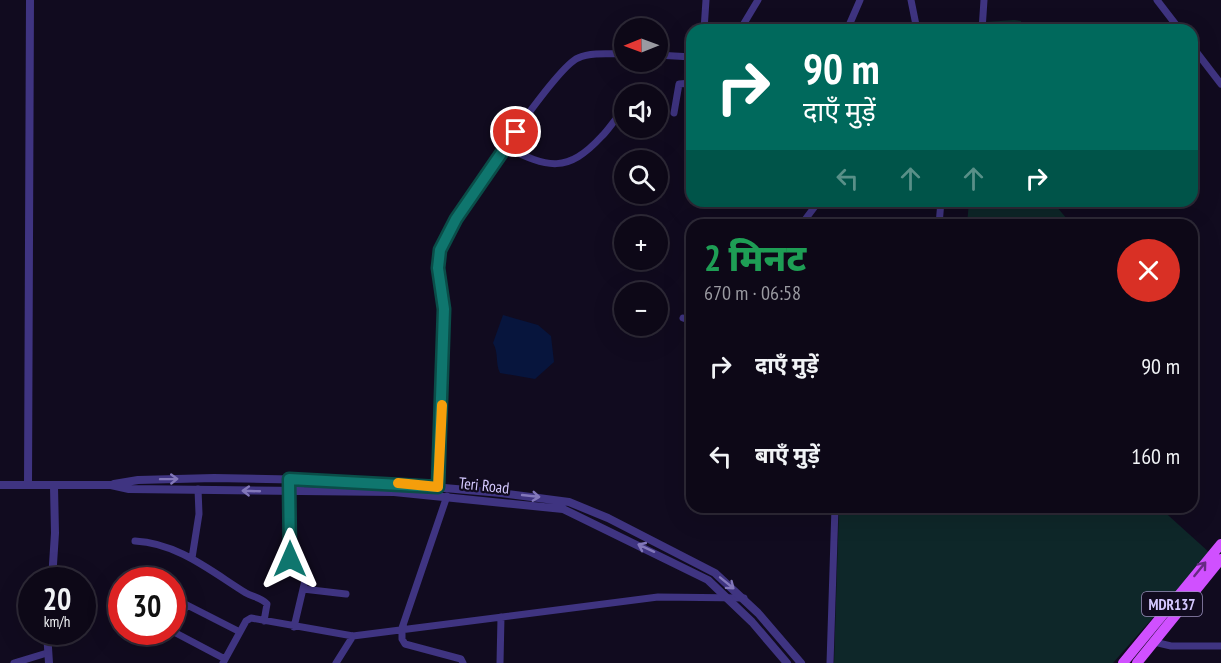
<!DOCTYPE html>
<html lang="hi">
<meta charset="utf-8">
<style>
:root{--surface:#0d0817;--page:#1b1624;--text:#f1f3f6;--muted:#9a9aa1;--line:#2d2936}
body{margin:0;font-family:"PT Sans Narrow","Noto Sans Devanagari",sans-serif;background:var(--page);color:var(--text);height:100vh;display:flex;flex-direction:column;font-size:22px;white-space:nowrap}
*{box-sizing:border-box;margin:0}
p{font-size:20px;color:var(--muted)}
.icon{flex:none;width:33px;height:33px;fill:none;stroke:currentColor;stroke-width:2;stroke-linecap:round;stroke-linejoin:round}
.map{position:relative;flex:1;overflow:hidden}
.details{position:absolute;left:686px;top:219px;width:512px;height:294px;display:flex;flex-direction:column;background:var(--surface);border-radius:18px;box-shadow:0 6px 24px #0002,0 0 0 2px var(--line)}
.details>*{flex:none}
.guide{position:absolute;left:686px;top:24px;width:512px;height:183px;border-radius:18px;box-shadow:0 6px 24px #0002,0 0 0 2px var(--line);background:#00695c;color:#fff;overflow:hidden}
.needle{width:39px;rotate:269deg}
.controls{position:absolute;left:614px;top:18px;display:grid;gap:12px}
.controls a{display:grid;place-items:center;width:54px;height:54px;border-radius:50%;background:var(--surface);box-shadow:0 6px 24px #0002,0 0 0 2px var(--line);font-size:30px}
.speed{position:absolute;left:18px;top:567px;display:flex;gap:12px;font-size:30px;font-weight:700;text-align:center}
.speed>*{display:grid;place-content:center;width:78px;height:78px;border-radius:50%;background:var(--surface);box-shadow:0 6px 24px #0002,0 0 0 2px var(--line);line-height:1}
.speed small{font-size:15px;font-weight:400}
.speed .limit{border:9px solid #d22;background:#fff;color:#111}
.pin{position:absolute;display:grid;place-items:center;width:51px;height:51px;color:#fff;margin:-26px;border:3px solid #fff;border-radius:50%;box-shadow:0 2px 6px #0007}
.me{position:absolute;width:66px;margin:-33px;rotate:0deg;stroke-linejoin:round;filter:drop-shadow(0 0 4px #0008)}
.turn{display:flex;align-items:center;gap:21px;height:126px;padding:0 18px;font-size:27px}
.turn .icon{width:78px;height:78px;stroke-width:2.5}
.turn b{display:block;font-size:42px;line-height:51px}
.lanes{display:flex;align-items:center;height:57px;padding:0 18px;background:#0003;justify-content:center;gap:30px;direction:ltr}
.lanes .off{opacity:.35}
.round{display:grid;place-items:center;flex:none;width:63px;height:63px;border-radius:32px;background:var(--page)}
.headline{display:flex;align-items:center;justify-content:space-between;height:102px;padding:0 18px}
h1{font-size:36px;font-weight:800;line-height:45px;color:#1e9e55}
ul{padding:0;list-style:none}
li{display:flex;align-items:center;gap:18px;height:90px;padding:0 18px}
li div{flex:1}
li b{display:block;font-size:22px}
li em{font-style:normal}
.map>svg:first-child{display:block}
</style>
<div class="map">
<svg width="1221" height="663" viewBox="0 0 1221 663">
<rect width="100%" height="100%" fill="#110b1f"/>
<path fill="#0e2729" d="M 1014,20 L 1021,21 L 1021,30 L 985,30 L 986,22 Z
M 969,201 L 1052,201 L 1072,225 L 967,225 Z
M 839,507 L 1159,507 L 1210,553 L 1113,663 L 834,663 Z"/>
<path fill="#07153d" d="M 503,315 L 538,325 L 551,336 L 554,362 L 535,379 L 500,373 C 495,363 499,353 493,343 Z"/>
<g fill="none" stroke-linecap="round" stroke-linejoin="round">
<path stroke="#3f3481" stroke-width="7" d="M 911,0 L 917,30
M 1157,0 L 1180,30
M 704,30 L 706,0
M 740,30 L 758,0
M 847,30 L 860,0
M 982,30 L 984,0
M 1191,45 L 1221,84
M 657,55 L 692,57
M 674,113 L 679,84 L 692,83
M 506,147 C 548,168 567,174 602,136 C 610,128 615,118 624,111
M 801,225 L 819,201
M 939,225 L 941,201
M 683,318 L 692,321
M 289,479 L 290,559 L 293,564 L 305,567 L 307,572 L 294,627
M 438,487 L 444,309 L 438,259 L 442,243 C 458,214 554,68 578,58 C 591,52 610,54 624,54
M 447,496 L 402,628 L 402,639 L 405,644 L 461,659 L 463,663
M 135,541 C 178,543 212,572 246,593 C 253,597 262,598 267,604 L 264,621
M 192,558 L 199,514 L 198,489
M 303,589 L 346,594
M 172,629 L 187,605 L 240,632
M 172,631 L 225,659
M 1154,642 L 1171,646 L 1221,646
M 14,663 L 47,653
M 223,663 L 246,621 L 251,618 L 353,636 L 658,597 L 744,598
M 336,663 L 353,636
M 500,663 L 501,617
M 830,663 L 835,507"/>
<path stroke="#3f3481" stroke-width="8" d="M 114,484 L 138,480 L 214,478 L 365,481 L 501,493 L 569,502 L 608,518 L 715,573 L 758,613 L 801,663
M 0,485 L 111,485 L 129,489 L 394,492 L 563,509 L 708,580 L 752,622 L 787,663
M 28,485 L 30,0
M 52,580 L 55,533 L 54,487
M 47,632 L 49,663"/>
<path stroke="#d050ff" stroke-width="10" d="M 1123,663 L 1221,544
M 1137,663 L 1221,559"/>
</g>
<defs><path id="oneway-shaft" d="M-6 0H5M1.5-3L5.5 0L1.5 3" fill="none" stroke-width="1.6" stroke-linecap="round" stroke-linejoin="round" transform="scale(1.5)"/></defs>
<g stroke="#8277ba">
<use href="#oneway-shaft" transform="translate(169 479) rotate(-1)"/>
<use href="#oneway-shaft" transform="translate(251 491) rotate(-178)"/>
<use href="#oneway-shaft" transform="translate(531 496) rotate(6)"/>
<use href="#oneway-shaft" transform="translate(646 548) rotate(-155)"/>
<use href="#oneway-shaft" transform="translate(727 583) rotate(39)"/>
</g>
<use stroke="#672a84" href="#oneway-shaft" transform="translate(1200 569) rotate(-51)"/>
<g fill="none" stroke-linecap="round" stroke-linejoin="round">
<defs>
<path id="route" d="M 290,559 L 289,479 L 438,487 L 444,309 L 438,268 L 440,250 L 456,219 L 516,132"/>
</defs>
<use href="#route" stroke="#0a4d48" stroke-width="15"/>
<use href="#route" stroke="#0f766e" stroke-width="10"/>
<path stroke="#f59e0b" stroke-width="10" d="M 398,483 L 438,487 L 442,405"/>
</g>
<g text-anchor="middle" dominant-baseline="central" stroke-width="4.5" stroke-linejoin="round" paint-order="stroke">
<rect fill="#110b1f" stroke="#9a90bc" stroke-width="1.5" x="1142" y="592" width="60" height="24" rx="4.5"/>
<g font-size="15" font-weight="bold" fill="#d5c9ff">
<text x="1172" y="604">MDR137</text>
</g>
<g font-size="16" fill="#d5c9ff" stroke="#110b1f">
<text transform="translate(484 485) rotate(6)">Teri Road</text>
</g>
</g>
</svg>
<div class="controls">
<a><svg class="needle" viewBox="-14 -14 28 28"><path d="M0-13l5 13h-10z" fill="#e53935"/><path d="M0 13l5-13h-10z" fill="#9a9aa1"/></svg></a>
<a><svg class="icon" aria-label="sound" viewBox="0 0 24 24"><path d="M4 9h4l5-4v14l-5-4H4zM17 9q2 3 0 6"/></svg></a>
<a><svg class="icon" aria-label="search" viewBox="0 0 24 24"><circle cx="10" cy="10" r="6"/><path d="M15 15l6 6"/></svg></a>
<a>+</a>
<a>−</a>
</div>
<div class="speed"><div>20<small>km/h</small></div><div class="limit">30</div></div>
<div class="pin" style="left:516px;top:132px;background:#d93025"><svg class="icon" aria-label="arrive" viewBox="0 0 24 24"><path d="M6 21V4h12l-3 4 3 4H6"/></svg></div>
<svg class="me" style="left:290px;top:559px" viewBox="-20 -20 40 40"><path d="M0-17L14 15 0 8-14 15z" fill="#0f766e" stroke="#fff" stroke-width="4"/></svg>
<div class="guide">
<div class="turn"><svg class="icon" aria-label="right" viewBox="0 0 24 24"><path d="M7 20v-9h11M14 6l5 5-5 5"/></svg><div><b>90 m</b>दाएँ मुड़ें</div></div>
<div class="lanes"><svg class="icon off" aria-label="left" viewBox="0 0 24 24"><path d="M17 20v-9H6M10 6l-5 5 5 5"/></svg><svg class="icon off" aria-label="ahead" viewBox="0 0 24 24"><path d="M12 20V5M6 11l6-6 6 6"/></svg><svg class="icon off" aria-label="ahead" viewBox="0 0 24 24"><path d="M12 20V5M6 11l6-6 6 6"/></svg><svg class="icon" aria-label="right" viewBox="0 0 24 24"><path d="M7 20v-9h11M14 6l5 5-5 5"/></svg></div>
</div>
<section class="details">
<div class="headline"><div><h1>2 मिनट</h1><p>670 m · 06:58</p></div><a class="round" style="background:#d93025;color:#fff"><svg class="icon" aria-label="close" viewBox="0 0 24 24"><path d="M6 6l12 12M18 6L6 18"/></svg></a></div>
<ul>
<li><svg class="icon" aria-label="right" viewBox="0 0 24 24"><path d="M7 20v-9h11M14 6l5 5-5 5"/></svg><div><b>दाएँ मुड़ें</b></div><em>90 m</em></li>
<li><svg class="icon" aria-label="left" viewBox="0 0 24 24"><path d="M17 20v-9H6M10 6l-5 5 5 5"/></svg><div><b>बाएँ मुड़ें</b></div><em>160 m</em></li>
</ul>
</section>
</div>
